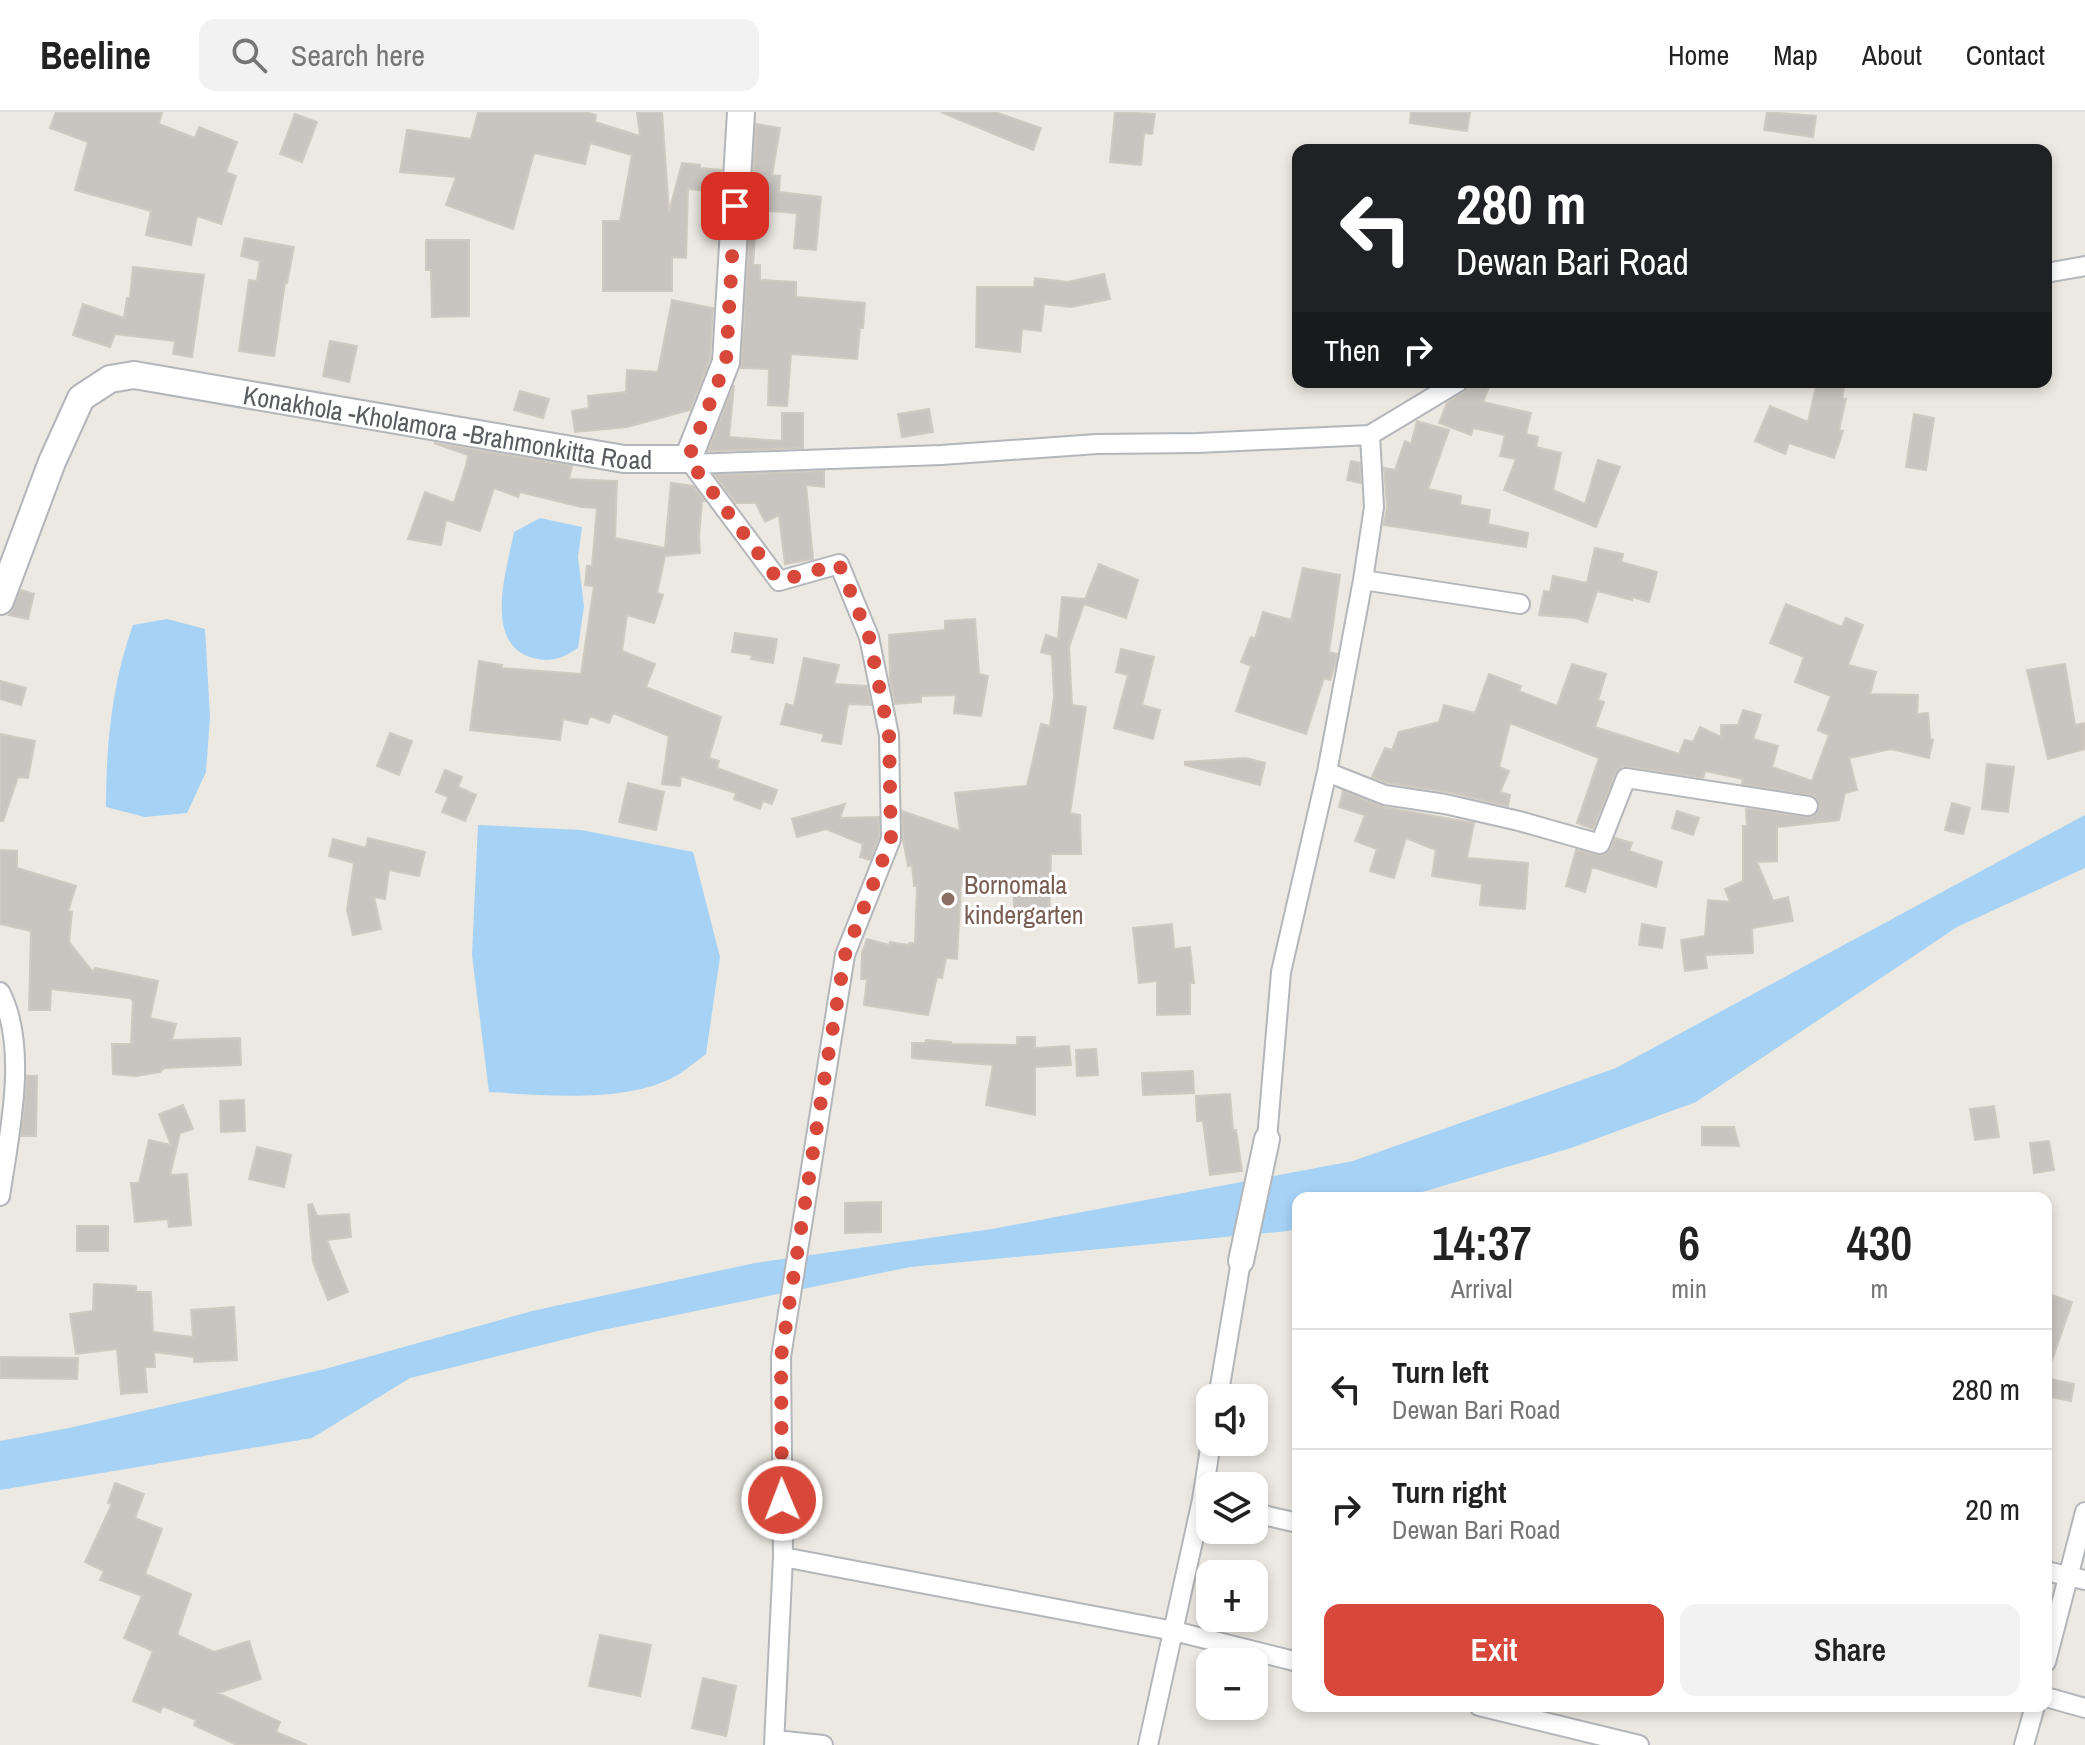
<!DOCTYPE html>
<meta charset="utf-8">
<style>
:root{--surface:#fff;--page:#f2f2f2;--text:#222;--muted:#767676;--line:#e0e0e0;--accent:#d7483a}
body{margin:0;font-family:"Archivo Narrow",sans-serif;background:var(--page);color:var(--text);height:100vh;display:flex;flex-direction:column;font-size:30px;white-space:nowrap}
*{box-sizing:border-box;margin:0}
p{font-size:26px;color:var(--muted)}
.icon{flex:none;width:44px;height:44px;fill:none;stroke:currentColor;stroke-width:2;stroke-linecap:round;stroke-linejoin:round}
.map{position:relative;flex:1;overflow:hidden}
.drawer{position:absolute;left:1292px;top:1080px;width:760px;height:520px;display:flex;flex-direction:column;background:var(--surface);border-radius:16px;box-shadow:0 4px 12px #0003}
.drawer>*{flex:none}
.banner{position:absolute;left:1292px;top:32px;width:760px;height:244px;border-radius:16px;box-shadow:0 4px 12px #0003;background:#202124;color:#fff;overflow:hidden}
.tools{position:absolute;left:1196px;top:1272px;display:grid;gap:16px}
.tools a{display:grid;place-items:center;width:72px;height:72px;border-radius:16px;background:var(--surface);box-shadow:0 4px 12px #0003;font-size:40px}
.pin{position:absolute;display:grid;place-items:center;width:68px;height:68px;color:#fff;margin:-34px;border-radius:16px;box-shadow:0 4px 12px #0006}
.me{position:absolute;width:88px;margin:-44px;rotate:359deg;stroke-linejoin:round;filter:drop-shadow(0 0 6px #0008)}
.turn{display:flex;align-items:center;gap:28px;height:168px;padding:0 32px;font-size:36px}
.turn .icon{width:104px;height:104px;stroke-width:2.5}
.turn b{display:block;font-size:56px;line-height:68px}
.then{display:flex;align-items:center;height:76px;padding:0 32px;background:#0003;gap:16px;font-size:30px}
.eta{display:flex;justify-content:space-evenly;align-items:center;height:136px;text-align:center}
.eta b{font-size:48px;font-weight:600;line-height:56px}
.button{display:flex;gap:16px;margin-top:auto;padding:16px 32px}
.button a{flex:1;height:92px;border-radius:16px;background:var(--accent);color:#fff;font-size:32px;font-weight:600;line-height:92px;text-align:center}
.button a+a{background:var(--page);color:var(--text)}
ul{padding:0;list-style:none}
li{display:flex;align-items:center;gap:24px;height:120px;padding:0 32px;border-top:2px solid var(--line)}
li div{flex:1}
li b{display:block;font-size:30px}
li em{font-style:normal}
header{display:flex;align-items:center;gap:48px;box-sizing:border-box;height:112px;padding:0 40px;background:var(--surface);border-bottom:2px solid var(--line)}
header strong{font-size:38px}
nav{display:flex;gap:44px;margin-inline-start:auto;font-size:28px}
.search{width:560px;height:72px;background:var(--page);display:flex;align-items:center;gap:20px;box-sizing:border-box;padding:0 28px;border-radius:16px;color:var(--muted);font-size:30px}
.map>svg:first-child{display:block}
</style>
<header>
<strong>Beeline</strong>
<div class="search"><svg class="icon" aria-label="search" viewBox="0 0 24 24"><circle cx="10" cy="10" r="6"/><path d="M15 15l6 6"/></svg>Search here</div>
<nav><a>Home</a><a>Map</a><a>About</a><a>Contact</a></nav>
</header>
<div class="map">
<svg width="2085" height="1633" viewBox="0 0 2085 1633">
<rect width="100%" height="100%" fill="#ebe9e1"/>
<path fill="#a6d2f6" d="M 540,406 L 582,415 L 578,445 L 584,494 L 578,536 C 563,546 551,551 533,546 C 482,532 507,457 514,420 Z
M 167,507 L 205,517 L 210,605 L 206,660 L 187,701 L 145,705 L 106,695 C 106,633 112,571 133,513 Z
M 2085,703 L 2085,756 L 1957,815 L 1696,990 L 1571,1036 L 1402,1086 L 1298,1086 L 1298,1116 L 1288,1119 L 910,1155 L 598,1219 L 410,1266 L 312,1326 L 0,1378 L 0,1329 L 69,1316 L 325,1257 L 532,1199 L 755,1151 L 992,1117 L 1353,1049 L 1616,956 Z
M 478,713 L 581,718 L 693,740 L 720,845 L 706,942 C 695,950 683,961 670,967 C 620,991 543,983 489,980 L 472,843 Z"/>
<path fill="#c8c5c0" stroke="#cfcac0" stroke-width="2" d="M 56,0 L 162,0 L 159,12 L 195,26 L 199,15 L 237,30 L 226,60 L 236,64 L 221,112 L 197,104 L 191,133 L 146,123 L 151,99 L 75,78 L 88,30 L 50,16 Z
M 478,0 L 585,0 L 596,3 L 595,10 L 640,24 L 637,0 L 662,0 L 669,100 L 682,51 L 700,53 L 700,56 L 721,58 L 720,80 L 688,77 L 686,146 L 672,145 L 672,179 L 603,179 L 603,109 L 620,109 L 632,43 L 590,31 L 585,52 L 534,41 L 513,117 L 446,93 L 456,65 L 400,60 L 407,18 L 471,27 Z
M 941,0 L 995,0 L 1041,16 L 1033,38 Z
M 1115,0 L 1155,2 L 1152,22 L 1144,21 L 1141,53 L 1110,50 Z
M 1411,0 L 1470,0 L 1467,19 L 1410,11 Z
M 1767,0 L 1816,4 L 1813,25 L 1764,18 Z
M 295,2 L 317,10 L 302,50 L 280,42 Z
M 756,12 L 780,16 L 772,63 L 780,64 L 779,80 L 821,85 L 816,138 L 794,136 L 797,101 L 757,98 L 753,153 L 760,153 L 760,168 L 796,170 L 796,185 L 865,191 L 863,216 L 860,216 L 857,247 L 791,242 L 787,294 L 768,293 L 769,257 L 741,256 Z
M 245,126 L 294,135 L 287,171 L 285,171 L 274,244 L 239,239 L 249,168 L 257,169 L 260,149 L 241,144 Z
M 426,128 L 469,128 L 469,204 L 432,205 L 431,158 L 426,158 Z
M 133,155 L 204,163 L 192,245 L 173,242 L 175,229 L 115,222 L 110,235 L 73,223 L 83,192 L 124,206 L 127,186 L 130,186 Z
M 1104,162 L 1110,187 L 1071,195 L 1044,192 L 1041,219 L 1022,217 L 1020,240 L 976,235 L 977,175 L 1034,175 L 1035,166 L 1068,170 Z
M 672,188 L 713,196 L 710,247 L 690,298 L 627,315 L 575,320 L 572,299 L 589,296 L 588,284 L 626,280 L 627,258 L 658,260 Z
M 330,229 L 357,234 L 349,270 L 323,264 Z
M 1817,270 L 1845,270 L 1842,286 L 1846,287 L 1839,318 L 1843,319 L 1834,346 L 1789,331 L 1785,342 L 1755,329 L 1770,294 L 1808,310 Z
M 734,273 L 729,325 L 782,329 L 782,301 L 803,301 L 803,336 L 708,339 Z
M 1469,274 L 1489,275 L 1483,290 L 1531,301 L 1526,322 L 1538,325 L 1536,335 L 1561,341 L 1553,378 L 1585,392 L 1598,348 L 1620,355 L 1596,415 L 1504,378 L 1516,347 L 1500,344 L 1505,323 L 1473,316 L 1471,323 L 1439,311 L 1447,291 L 1464,280 Z
M 520,279 L 549,287 L 543,306 L 514,298 Z
M 929,297 L 933,320 L 902,325 L 898,302 Z
M 1914,302 L 1934,306 L 1926,358 L 1906,355 Z
M 1417,309 L 1449,318 L 1428,377 L 1461,384 L 1460,393 L 1490,398 L 1488,412 L 1528,421 L 1526,435 L 1384,413 L 1387,395 L 1384,356 L 1395,358 L 1405,329 L 1411,332 Z
M 434,331 L 572,354 L 569,367 L 617,369 L 615,426 L 665,436 L 671,371 L 693,374 L 705,389 L 702,389 L 699,424 L 700,441 L 665,444 L 657,481 L 663,483 L 654,511 L 627,503 L 622,539 L 655,552 L 646,575 L 721,605 L 709,646 L 719,649 L 717,656 L 777,678 L 772,692 L 763,689 L 760,697 L 734,687 L 736,681 L 681,664 L 680,674 L 662,672 L 669,624 L 613,601 L 609,611 L 590,604 L 587,612 L 563,607 L 560,628 L 470,618 L 479,549 L 502,553 L 501,556 L 581,562 L 594,474 L 585,473 L 587,454 L 592,454 L 597,396 L 581,395 L 520,380 L 518,385 L 494,376 L 480,419 L 446,408 L 441,433 L 408,427 L 425,380 L 454,391 L 466,354 L 468,343 Z
M 1351,349 L 1360,351 L 1361,371 L 1347,368 Z
M 824,359 L 824,375 L 806,373 L 813,447 L 785,452 L 779,403 L 765,410 L 756,391 L 736,391 L 715,363 Z
M 1595,436 L 1623,442 L 1621,450 L 1657,460 L 1649,490 L 1632,485 L 1632,488 L 1597,479 L 1587,510 L 1576,506 L 1539,503 L 1544,479 L 1550,480 L 1553,464 L 1587,471 Z
M 1099,452 L 1138,468 L 1126,506 L 1084,492 L 1069,535 L 1072,593 L 1086,595 L 1070,701 L 1080,703 L 1081,742 L 1051,742 L 1049,812 L 1015,813 L 1013,770 L 961,773 L 957,847 L 946,846 L 942,866 L 937,865 L 928,903 L 864,893 L 867,867 L 861,867 L 862,841 L 867,827 L 889,833 L 890,830 L 909,833 L 909,831 L 915,831 L 917,774 L 914,774 L 912,753 L 908,754 L 903,728 L 902,699 L 960,719 L 955,681 L 1027,674 L 1041,612 L 1050,614 L 1054,585 L 1052,543 L 1041,540 L 1046,523 L 1058,527 L 1062,485 L 1085,487 Z
M 1303,456 L 1340,463 L 1329,540 L 1337,542 L 1335,553 L 1330,568 L 1324,566 L 1306,622 L 1236,599 L 1251,554 L 1241,550 L 1251,525 L 1255,527 L 1263,500 L 1291,508 Z
M 21,478 L 34,482 L 28,507 L 9,503 Z
M 1786,492 L 1842,515 L 1846,506 L 1863,513 L 1848,553 L 1876,560 L 1870,582 L 1918,583 L 1917,602 L 1928,601 L 1930,627 L 1933,628 L 1929,646 L 1891,637 L 1849,646 L 1857,678 L 1845,681 L 1839,708 L 1777,715 L 1777,749 L 1757,750 L 1773,789 L 1788,785 L 1793,809 L 1752,816 L 1753,841 L 1705,843 L 1707,856 L 1685,859 L 1681,828 L 1705,824 L 1708,788 L 1730,790 L 1725,777 L 1743,769 L 1743,714 L 1747,714 L 1746,697 L 1812,705 L 1820,695 L 1815,684 L 1742,672 L 1743,667 L 1705,659 L 1703,666 L 1622,654 L 1615,662 L 1593,717 L 1577,711 L 1599,646 L 1510,611 L 1499,655 L 1509,659 L 1500,680 L 1510,683 L 1508,694 L 1448,680 L 1388,671 L 1372,665 L 1385,636 L 1392,638 L 1399,620 L 1439,610 L 1444,593 L 1475,601 L 1489,562 L 1521,574 L 1519,579 L 1557,594 L 1572,552 L 1606,562 L 1598,588 L 1604,590 L 1595,615 L 1679,642 L 1685,628 L 1693,630 L 1700,615 L 1721,625 L 1721,613 L 1738,613 L 1743,598 L 1761,603 L 1753,627 L 1778,634 L 1772,655 L 1812,669 L 1829,623 L 1818,618 L 1831,584 L 1795,570 L 1804,545 L 1770,531 Z
M 975,507 L 979,562 L 988,564 L 981,604 L 954,601 L 956,583 L 921,584 L 921,590 L 895,592 L 890,567 L 889,523 L 945,518 L 945,509 Z
M 735,521 L 777,527 L 773,551 L 751,547 L 752,543 L 732,540 Z
M 1121,537 L 1154,545 L 1142,593 L 1160,598 L 1153,627 L 1114,616 L 1128,563 L 1116,560 Z
M 804,546 L 839,553 L 834,572 L 867,574 L 871,593 L 848,592 L 841,632 L 822,629 L 824,622 L 781,612 L 786,592 L 794,594 Z
M 2065,552 L 2075,613 L 2085,611 L 2085,637 L 2048,647 L 2027,558 Z
M 0,569 L 26,576 L 21,593 L 0,587 Z
M 390,621 L 412,629 L 399,663 L 377,654 Z
M 0,622 L 35,629 L 28,666 L 18,665 L 3,709 L 0,709 Z
M 1246,646 L 1265,651 L 1260,673 L 1185,653 L 1185,650 Z
M 1987,652 L 2014,655 L 2008,700 L 1982,697 Z
M 445,658 L 462,665 L 458,675 L 476,683 L 465,709 L 442,700 L 448,685 L 436,680 Z
M 628,671 L 664,680 L 656,718 L 619,710 Z
M 1343,679 L 1383,695 L 1474,711 L 1467,746 L 1528,751 L 1525,797 L 1480,793 L 1482,772 L 1432,764 L 1436,738 L 1406,726 L 1394,766 L 1370,759 L 1377,737 L 1355,729 L 1365,703 L 1339,695 Z
M 1952,691 L 1970,696 L 1963,722 L 1945,718 Z
M 845,692 L 840,706 L 879,705 L 879,725 L 870,748 L 860,745 L 863,732 L 826,717 L 797,725 L 792,707 Z
M 1677,699 L 1699,706 L 1693,723 L 1672,716 Z
M 368,726 L 425,740 L 419,764 L 389,758 L 385,787 L 374,785 L 381,817 L 353,823 L 347,798 L 354,751 L 329,744 L 333,727 L 366,736 Z
M 1615,726 L 1632,731 L 1629,739 L 1662,750 L 1656,775 L 1592,755 L 1585,780 L 1566,774 L 1576,738 L 1603,743 L 1611,737 Z
M 0,738 L 17,739 L 17,756 L 76,774 L 68,799 L 72,800 L 69,830 L 93,860 L 95,856 L 158,869 L 150,906 L 176,912 L 172,928 L 240,926 L 241,953 L 164,956 L 160,960 L 136,964 L 113,962 L 112,932 L 131,932 L 133,889 L 130,886 L 51,877 L 50,898 L 29,898 L 31,819 L 0,812 Z
M 1172,812 L 1174,837 L 1190,835 L 1194,871 L 1190,871 L 1190,902 L 1157,903 L 1157,869 L 1139,871 L 1133,816 Z
M 1642,812 L 1665,816 L 1662,836 L 1639,833 Z
M 1017,925 L 1035,925 L 1035,936 L 1069,934 L 1071,953 L 1035,955 L 1035,1003 L 986,993 L 993,953 L 912,946 L 912,931 L 925,931 L 926,928 L 951,930 L 951,932 L 1017,933 Z
M 1096,937 L 1098,963 L 1077,964 L 1076,938 Z
M 1193,959 L 1194,981 L 1143,983 L 1142,961 Z
M 27,964 L 37,964 L 36,1024 L 21,1024 Z
M 1230,982 L 1233,1018 L 1236,1018 L 1242,1059 L 1210,1063 L 1203,1009 L 1197,1009 L 1196,984 Z
M 244,988 L 245,1019 L 221,1020 L 220,989 Z
M 183,993 L 193,1017 L 180,1021 L 170,1063 L 187,1062 L 191,1113 L 169,1115 L 168,1107 L 135,1110 L 131,1071 L 139,1071 L 149,1028 L 171,1033 L 159,1002 Z
M 1994,994 L 1999,1025 L 1975,1028 L 1970,997 Z
M 1702,1015 L 1734,1015 L 1739,1034 L 1702,1033 Z
M 2049,1029 L 2054,1058 L 2034,1061 L 2030,1031 Z
M 257,1035 L 291,1043 L 284,1075 L 249,1067 Z
M 881,1090 L 881,1120 L 845,1121 L 845,1091 Z
M 312,1092 L 317,1104 L 349,1102 L 351,1125 L 327,1128 L 348,1180 L 328,1188 L 313,1150 L 308,1093 Z
M 77,1114 L 108,1114 L 108,1139 L 77,1139 Z
M 94,1172 L 136,1174 L 136,1180 L 151,1180 L 153,1220 L 193,1225 L 191,1198 L 234,1195 L 237,1248 L 194,1250 L 194,1245 L 154,1240 L 155,1255 L 145,1255 L 147,1280 L 121,1282 L 117,1237 L 76,1242 L 70,1202 L 93,1199 Z
M 2046,1181 L 2072,1190 L 2049,1257 L 2046,1257 Z
M 0,1245 L 78,1246 L 77,1267 L 0,1266 Z
M 2046,1266 L 2074,1272 L 2071,1289 L 2046,1284 Z
M 115,1371 L 144,1382 L 135,1406 L 162,1417 L 145,1462 L 191,1482 L 177,1523 L 214,1540 L 249,1529 L 261,1567 L 218,1581 L 280,1610 L 276,1620 L 307,1633 L 237,1633 L 194,1613 L 196,1608 L 163,1594 L 160,1600 L 133,1589 L 153,1539 L 124,1526 L 142,1484 L 100,1468 L 104,1459 L 85,1450 L 112,1392 L 108,1391 Z
M 600,1523 L 651,1533 L 640,1584 L 589,1574 Z
M 703,1566 L 736,1574 L 726,1624 L 692,1616 Z"/>
<g fill="none" stroke-linecap="round" stroke-linejoin="round">
<defs>
<path id="minor" d="M 2046,161 L 2085,154
M 688,347 L 779,469 L 839,452 L 869,525 L 889,623 L 891,727 L 845,843 L 781,1245 L 783,1445 L 774,1633
M 691,352 L 941,343 L 1097,332 L 1197,331 L 1370,323 L 1458,270
M 1363,468 L 1520,492
M 1327,660 L 1385,683 L 1445,692 L 1519,709 L 1600,732 L 1626,666 L 1808,694
M 0,880 C 29,935 9,1024 0,1084
M 1267,1027 L 1281,860 L 1327,660 L 1363,468 L 1374,395 L 1370,323
M 1218,1286 L 1241,1149
M 1254,1401 L 1298,1411
M 783,1445 L 1174,1519 L 1298,1550
M 2046,1459 L 2085,1468
M 2046,1550 L 2085,1400
M 2046,1585 L 2085,1596
M 1479,1594 L 1639,1633
M 775,1628 L 823,1633
M 1148,1633 L 1202,1388 L 1211,1330
M 2024,1633 L 2035,1594"/>
<path id="tertiary" d="M 1241,1149 L 1267,1027"/>
<g id="secondary">
<path id="s1" d="M 0,489 L 52,350 L 81,286 L 110,267 L 134,263 L 624,347 L 688,347 L 726,250 L 741,0"/>
</g>
</defs>
<use href="#minor" stroke="#b3b6ba" stroke-width="22"/>
<use href="#tertiary" stroke="#b3b6ba" stroke-width="28"/>
<use href="#secondary" stroke="#b2b5ba" stroke-width="30"/>
<use href="#minor" stroke="#fff" stroke-width="18"/>
<use href="#tertiary" stroke="#fff" stroke-width="24"/>
<use href="#secondary" stroke="#fff" stroke-width="26"/>
</g>
<g fill="none" stroke-linecap="round" stroke-linejoin="round">
<path stroke="#d7483a" stroke-width="14" stroke-dasharray="0 25.2" d="M 735,94 L 726,250 L 688,347 L 779,469 L 839,452 L 869,525 L 889,623 L 891,727 L 845,843 L 825,963 L 781,1245 L 782,1388"/>
</g>
<circle fill="#8d6e63" stroke="#fff" stroke-width="3" cx="948" cy="787" r="8"/>
<g text-anchor="middle" dominant-baseline="central" stroke-width="6" stroke-linejoin="round" paint-order="stroke">
<g font-size="26" fill="#595c60" stroke="#fff">
<text stroke="none"><textPath href="#s1" startOffset="596">Konakhola -Kholamora -Brahmonkitta Road</textPath></text>
</g>
<g font-size="26" fill="#785e54" stroke="#fff" text-anchor="start">
<text x="964" y="772">Bornomala<tspan x="964" dy="30">kindergarten</tspan></text>
</g>
</g>
</svg>
<div class="tools">
<a><svg class="icon" aria-label="sound" viewBox="0 0 24 24"><path d="M4 9h4l5-4v14l-5-4H4zM17 9q2 3 0 6"/></svg></a>
<a><svg class="icon" aria-label="layers" viewBox="0 0 24 24"><path d="M12 4l9 5-9 5-9-5zM3 14l9 5 9-5"/></svg></a>
<a>+</a>
<a>−</a>
</div>
<div class="pin" style="left:735px;top:94px;background:#d93025"><svg class="icon" aria-label="arrive" viewBox="0 0 24 24"><path d="M6 21V4h12l-3 4 3 4H6"/></svg></div>
<svg class="me" style="left:782px;top:1388px" viewBox="-20 -20 40 40"><circle r="17" fill="#d7483a" stroke="#fff" stroke-width="3"/><path d="M0-11L8 9 0 5-8 9z" fill="#fff"/></svg>
<div class="banner">
<div class="turn"><svg class="icon" aria-label="left" viewBox="0 0 24 24"><path d="M17 20v-9H6M10 6l-5 5 5 5"/></svg><div><b>280 m</b>Dewan Bari Road</div></div>
<div class="then">Then<svg class="icon" aria-label="right" viewBox="0 0 24 24"><path d="M7 20v-9h11M14 6l5 5-5 5"/></svg></div>
</div>
<section class="drawer">
<div class="eta">
<div><b>14:37</b><p>Arrival</p></div>
<div><b>6</b><p>min</p></div>
<div><b>430</b><p>m</p></div>
</div>
<ul>
<li><svg class="icon" aria-label="left" viewBox="0 0 24 24"><path d="M17 20v-9H6M10 6l-5 5 5 5"/></svg><div><b>Turn left</b><p>Dewan Bari Road</p></div><em>280 m</em></li>
<li><svg class="icon" aria-label="right" viewBox="0 0 24 24"><path d="M7 20v-9h11M14 6l5 5-5 5"/></svg><div><b>Turn right</b><p>Dewan Bari Road</p></div><em>20 m</em></li>
</ul>
<div class="button"><a>Exit</a><a>Share</a></div>
</section>
</div>
